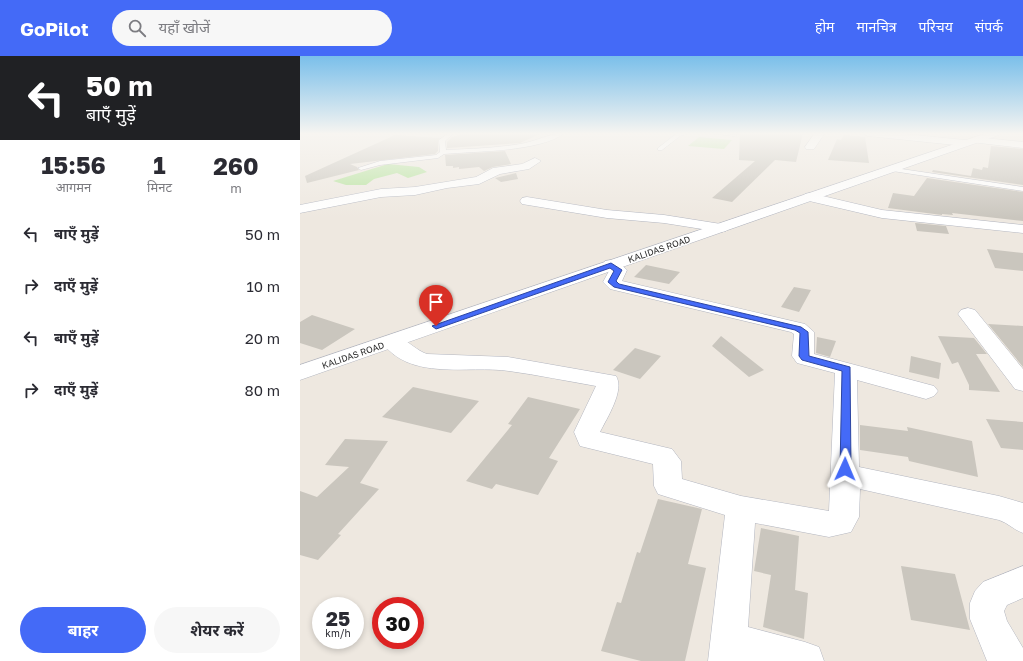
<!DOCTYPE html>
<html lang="hi">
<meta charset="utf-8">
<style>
:root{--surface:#fff;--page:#f7f7f7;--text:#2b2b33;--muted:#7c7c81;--accent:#446af7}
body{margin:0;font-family:"Golos Text","Noto Sans Devanagari",sans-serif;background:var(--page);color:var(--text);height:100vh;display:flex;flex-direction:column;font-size:15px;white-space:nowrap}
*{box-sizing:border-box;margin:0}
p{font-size:13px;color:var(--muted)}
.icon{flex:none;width:22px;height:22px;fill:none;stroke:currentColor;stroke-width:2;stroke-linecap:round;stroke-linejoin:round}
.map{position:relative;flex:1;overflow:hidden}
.drawer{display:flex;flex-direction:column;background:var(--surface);width:300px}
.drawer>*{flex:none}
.hud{background:#202124;color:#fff;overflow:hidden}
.speed{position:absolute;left:12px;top:541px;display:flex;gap:8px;font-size:20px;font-weight:700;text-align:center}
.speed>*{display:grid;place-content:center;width:52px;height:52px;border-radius:50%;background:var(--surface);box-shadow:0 2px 6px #0003;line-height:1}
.speed small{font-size:10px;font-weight:400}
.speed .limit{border:6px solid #d22;background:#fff;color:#111}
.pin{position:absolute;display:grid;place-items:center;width:34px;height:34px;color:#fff;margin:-41px -17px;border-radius:50% 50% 50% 0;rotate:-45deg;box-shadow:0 0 4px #0007}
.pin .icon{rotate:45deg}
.me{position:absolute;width:44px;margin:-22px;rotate:1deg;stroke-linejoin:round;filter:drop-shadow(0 0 3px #0008)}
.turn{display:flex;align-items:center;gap:14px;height:84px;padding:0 20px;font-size:18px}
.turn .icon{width:52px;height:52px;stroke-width:2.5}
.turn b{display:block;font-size:28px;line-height:34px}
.eta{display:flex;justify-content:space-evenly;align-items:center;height:68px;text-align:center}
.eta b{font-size:24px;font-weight:700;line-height:28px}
.action{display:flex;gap:8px;margin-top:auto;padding:8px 20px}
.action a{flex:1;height:46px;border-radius:24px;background:var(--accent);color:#fff;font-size:16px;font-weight:700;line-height:46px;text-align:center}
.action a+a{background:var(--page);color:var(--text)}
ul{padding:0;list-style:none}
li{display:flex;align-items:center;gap:12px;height:52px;padding:0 20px}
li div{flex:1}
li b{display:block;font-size:15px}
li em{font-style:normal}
header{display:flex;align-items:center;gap:24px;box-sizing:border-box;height:56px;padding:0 20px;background:var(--accent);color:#fff}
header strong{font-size:19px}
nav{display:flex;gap:22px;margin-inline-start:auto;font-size:14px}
.search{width:280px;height:36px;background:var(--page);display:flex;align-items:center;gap:10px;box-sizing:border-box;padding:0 14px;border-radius:22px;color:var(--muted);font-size:15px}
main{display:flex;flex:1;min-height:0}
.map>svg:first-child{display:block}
</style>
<header>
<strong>GoPilot</strong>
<div class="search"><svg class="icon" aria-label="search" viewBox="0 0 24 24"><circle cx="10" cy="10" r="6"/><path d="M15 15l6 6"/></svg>यहाँ खोजें</div>
<nav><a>होम</a><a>मानचित्र</a><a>परिचय</a><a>संपर्क</a></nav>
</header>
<main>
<section class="drawer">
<div class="hud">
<div class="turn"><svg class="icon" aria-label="left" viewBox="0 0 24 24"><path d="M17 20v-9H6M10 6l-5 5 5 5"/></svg><div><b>50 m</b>बाएँ मुड़ें</div></div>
</div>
<div class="eta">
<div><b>15:56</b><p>आगमन</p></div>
<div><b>1</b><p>मिनट</p></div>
<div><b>260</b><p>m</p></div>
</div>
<ul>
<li><svg class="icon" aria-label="left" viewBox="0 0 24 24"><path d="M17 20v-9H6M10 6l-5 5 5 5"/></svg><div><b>बाएँ मुड़ें</b></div><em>50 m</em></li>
<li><svg class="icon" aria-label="right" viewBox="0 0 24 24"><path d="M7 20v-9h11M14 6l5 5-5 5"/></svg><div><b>दाएँ मुड़ें</b></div><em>10 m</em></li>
<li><svg class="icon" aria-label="left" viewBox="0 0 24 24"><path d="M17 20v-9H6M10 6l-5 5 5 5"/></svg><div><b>बाएँ मुड़ें</b></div><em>20 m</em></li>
<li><svg class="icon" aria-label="right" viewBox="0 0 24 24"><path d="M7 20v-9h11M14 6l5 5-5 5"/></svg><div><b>दाएँ मुड़ें</b></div><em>80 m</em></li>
</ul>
<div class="action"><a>बाहर</a><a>शेयर करें</a></div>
</section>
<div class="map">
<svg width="723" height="605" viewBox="0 0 723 605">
<rect width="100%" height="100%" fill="#eee8e0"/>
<path fill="#b7e39e" d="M 399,81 L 432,84 L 424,93 L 388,90 Z
M 88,108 L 119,111 L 127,116 L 108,122 L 97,117 L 74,123 L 66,129 L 46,129 L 33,125 Z"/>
<path fill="#cac6be" d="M 168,77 L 242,77 L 220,87 L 147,92 L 147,86 L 152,81 Z
M 440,77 L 503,77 L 496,106 L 475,104 L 432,146 L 412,142 L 455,105 L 439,104 Z
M 95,79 L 140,82 L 138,84 L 138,95 L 135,98 L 50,108 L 57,111 L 59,114 L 7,127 L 5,120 Z
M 544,79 L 565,81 L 569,107 L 528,104 L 537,83 L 541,84 Z
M 691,90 L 723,93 L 723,129 L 632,116 L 633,114 L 671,120 L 673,112 L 682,114 L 683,111 L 688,112 Z
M 205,95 L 211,108 L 193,111 L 184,115 L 179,111 L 159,113 L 159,111 L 153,112 L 153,110 L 146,110 L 145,99 Z
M 216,117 L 218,123 L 201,126 L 195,122 Z
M 627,122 L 723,136 L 723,165 L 652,157 L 653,159 L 642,158 L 642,159 L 588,152 L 593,137 L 614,140 Z
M 615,167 L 646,170 L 649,178 L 617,175 Z
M 687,193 L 723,197 L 723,215 L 695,212 Z
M 346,209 L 380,216 L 369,228 L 334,221 Z
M 494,231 L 511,234 L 499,256 L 481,251 Z
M 12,259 L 55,273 L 22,294 L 0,287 L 0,266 Z
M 688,268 L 723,270 L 723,311 Z
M 421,280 L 464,314 L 449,321 L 412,290 Z
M 638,280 L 674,282 L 687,298 L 676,298 L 700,336 L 669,334 L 669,329 L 658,306 L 652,308 Z
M 517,281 L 536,285 L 530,301 L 516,297 Z
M 335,292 L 361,300 L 340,323 L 313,314 Z
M 611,300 L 641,307 L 639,323 L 609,316 Z
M 113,331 L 136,336 L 179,345 L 151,377 L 82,361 Z
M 228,341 L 280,353 L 249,402 L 258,405 L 238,439 L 196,428 L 192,433 L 166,425 L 212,369 L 208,368 Z
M 686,363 L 723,366 L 723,394 L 701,392 Z
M 560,369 L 608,375 L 607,371 L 672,385 L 678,421 L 609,405 L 608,401 L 560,394 Z
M 45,383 L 88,385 L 60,427 L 79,433 L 38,478 L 41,479 L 18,504 L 0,499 L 0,435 L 17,441 L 49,411 L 25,409 Z
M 358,443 L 402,453 L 388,508 L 406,512 L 385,605 L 341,605 L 301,595 L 317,546 L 321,547 L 337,496 L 340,497 Z
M 461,472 L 499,480 L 495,534 L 508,537 L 504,583 L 463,571 L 471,519 L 454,515 Z
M 601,510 L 655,518 L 670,574 L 611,564 Z"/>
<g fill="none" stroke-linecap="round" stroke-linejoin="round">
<defs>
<path id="service" d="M 149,77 L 154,77 L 145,85 L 146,94 C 170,93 196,92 220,88 C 234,86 254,76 265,77 C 239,96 177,95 144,98 L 138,102 L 80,109 L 61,114 L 58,112 L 80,105 L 136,99 L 140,96 L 139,84 Z
M 381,77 L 390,77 L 380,80 L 362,94 L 358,94 L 358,92 L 376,78 Z
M 408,77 L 437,79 L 435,80 Z
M 588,111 L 723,131 L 723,135 L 586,114 L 586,112 Z"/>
<path id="minor" d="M 515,77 L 525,77 L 514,93 L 506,93 L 505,91 Z
M 563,77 L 595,77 L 665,84 L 670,87 L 665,90 L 568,80 Z
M 675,81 L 723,86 L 723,92 L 671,86 L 670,84 Z
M 235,102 L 241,105 L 229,113 L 200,118 L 179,128 L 147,132 L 115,139 L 81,141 L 0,157 L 0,149 L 81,133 L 115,131 L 176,121 L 193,112 L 222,108 Z
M 510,137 L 582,154 L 723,169 L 723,177 L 582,162 L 505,144 L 503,141 L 505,138 Z
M 227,141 L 307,154 L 364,159 L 421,168 L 426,169 L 428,172 L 426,175 L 421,176 L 364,167 L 307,162 L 222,148 L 220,145 L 222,142 Z
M 311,204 L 317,205 L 327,214 L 322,225 L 505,268 L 514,276 L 514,298 L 634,330 L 638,335 L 634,340 L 626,343 L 557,324 L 559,411 L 699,440 L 723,447 L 723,477 C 714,474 708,467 699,464 L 560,433 L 559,461 L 551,476 L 529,481 L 455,467 L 448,571 L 505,586 L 519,591 L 524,605 L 408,605 L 425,459 L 358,438 L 354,430 L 353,408 L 280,390 L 274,376 L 296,330 C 267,325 238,319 209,315 C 168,309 109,326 81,285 L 85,281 C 102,276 112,293 127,298 L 208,301 L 316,320 C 325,334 307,362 300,376 L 372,393 L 381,405 L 382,423 L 441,440 L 529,455 L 535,317 L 497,307 L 492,300 L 494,278 L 491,276 L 310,233 L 303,226 L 309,215 L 303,209 L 305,205 Z
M 668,252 L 675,254 L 723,313 L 723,335 L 715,333 L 658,258 L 661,254 Z
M 723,510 L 723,542 L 707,549 L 704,555 L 707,565 L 723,592 L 723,605 L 687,605 L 670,563 L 670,547 L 675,535 L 683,526 Z"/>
<path id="tertiary" d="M 687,77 L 701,77 L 699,79 L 0,324 L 0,309 Z"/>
</defs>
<use href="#service" stroke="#b3b6c0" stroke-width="1"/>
<use href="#minor" stroke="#b3b6c0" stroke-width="1"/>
<use href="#tertiary" stroke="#b3b6c0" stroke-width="1"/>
<use href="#service" fill="#fff" fill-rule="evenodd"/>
<use href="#minor" fill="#fff" fill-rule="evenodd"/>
<use href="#tertiary" fill="#fff" fill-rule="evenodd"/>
</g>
<linearGradient id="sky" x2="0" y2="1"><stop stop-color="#7abfea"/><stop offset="0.48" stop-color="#f7f5f1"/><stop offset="1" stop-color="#f7f5f1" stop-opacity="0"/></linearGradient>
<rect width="723" height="162" fill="url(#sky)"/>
<path fill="#446af7" stroke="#2c45a1" d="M 311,207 L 322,214 L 316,225 L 319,228 L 501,271 L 508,276 L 509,300 L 550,311 L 551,413 L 549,416 L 541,416 L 540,413 L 542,315 L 502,304 L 499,300 L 500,277 L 495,274 L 314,231 L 308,226 L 314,215 L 310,212 L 139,272 L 136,273 L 132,270 Z"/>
<g text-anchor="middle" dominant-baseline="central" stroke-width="3" stroke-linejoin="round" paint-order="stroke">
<g font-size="9" fill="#2d2d2d" stroke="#fff">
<text transform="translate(359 193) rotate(-19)">KALIDAS ROAD</text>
<text transform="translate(53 299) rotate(-19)">KALIDAS ROAD</text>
</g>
</g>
</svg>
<div class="speed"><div>25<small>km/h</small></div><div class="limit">30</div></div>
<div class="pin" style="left:136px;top:270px;background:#d93025"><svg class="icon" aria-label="arrive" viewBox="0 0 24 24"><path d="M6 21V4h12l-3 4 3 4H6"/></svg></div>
<svg class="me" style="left:545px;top:413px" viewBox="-20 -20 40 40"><path d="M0-17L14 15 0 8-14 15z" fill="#446af7" stroke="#fff" stroke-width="4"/></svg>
</div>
</main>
